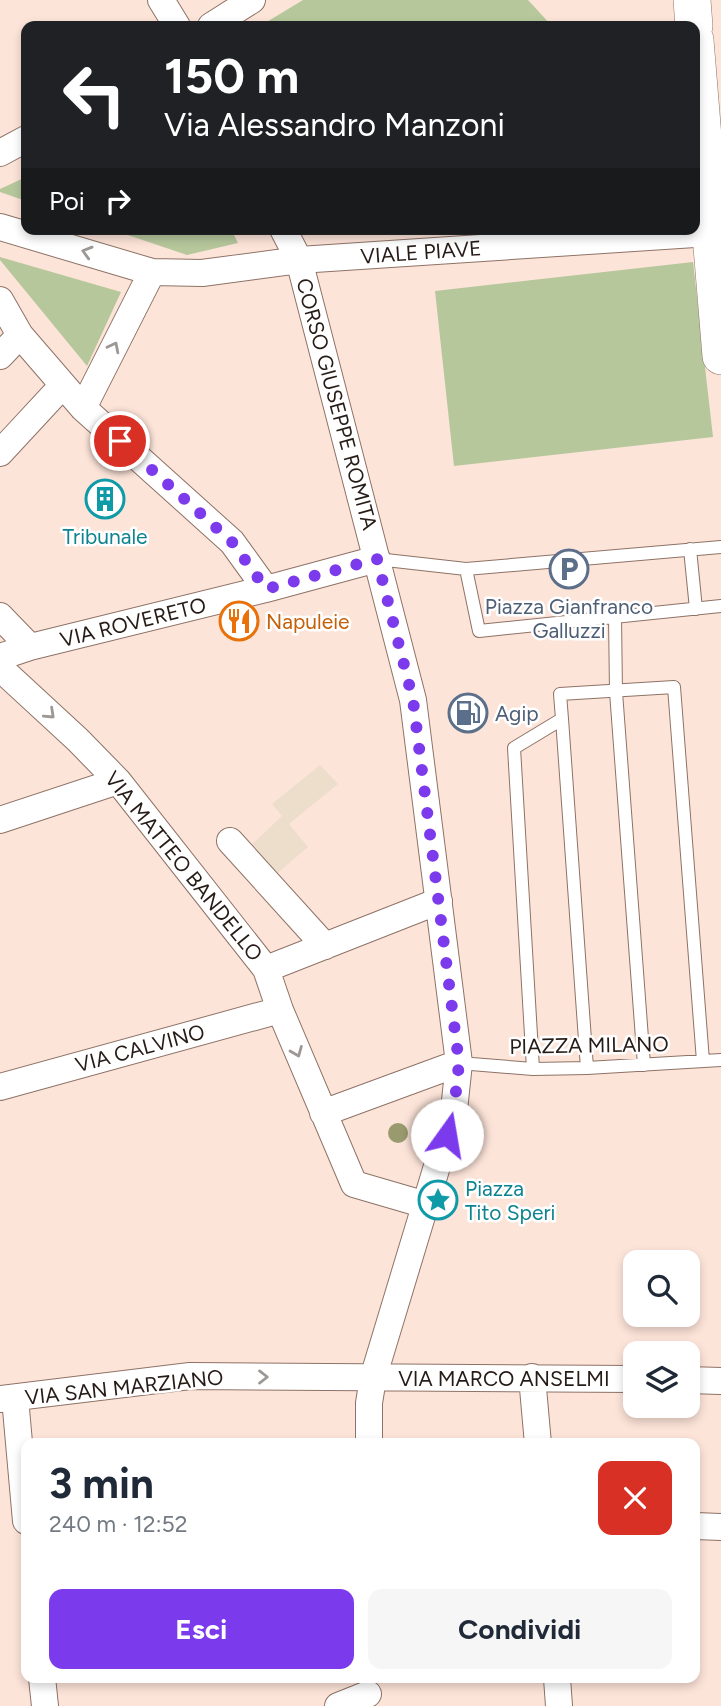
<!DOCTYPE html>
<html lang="it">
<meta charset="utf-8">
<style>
:root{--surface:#fff;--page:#f6f6f7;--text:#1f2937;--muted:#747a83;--accent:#7c3aed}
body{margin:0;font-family:Figtree,sans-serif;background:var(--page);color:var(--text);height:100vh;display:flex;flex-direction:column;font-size:26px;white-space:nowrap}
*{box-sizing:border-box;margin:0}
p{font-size:23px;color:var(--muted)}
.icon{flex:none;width:38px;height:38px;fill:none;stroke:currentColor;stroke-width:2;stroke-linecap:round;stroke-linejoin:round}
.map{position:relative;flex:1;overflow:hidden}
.sheet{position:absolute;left:21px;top:1438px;width:679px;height:245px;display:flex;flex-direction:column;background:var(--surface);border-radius:14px;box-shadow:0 4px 10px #0003}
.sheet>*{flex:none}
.hud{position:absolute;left:21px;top:21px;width:679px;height:214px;border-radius:14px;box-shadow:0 4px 10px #0003;background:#202124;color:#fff;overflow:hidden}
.controls{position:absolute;left:623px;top:1250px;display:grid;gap:14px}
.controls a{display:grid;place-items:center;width:77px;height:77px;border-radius:14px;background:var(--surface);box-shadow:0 4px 10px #0003;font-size:35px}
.pin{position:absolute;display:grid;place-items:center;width:60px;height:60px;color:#fff;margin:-30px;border:4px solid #fff;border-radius:50%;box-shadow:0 2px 7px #0007}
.me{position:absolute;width:77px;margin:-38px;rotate:13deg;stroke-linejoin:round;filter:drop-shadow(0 0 5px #0008)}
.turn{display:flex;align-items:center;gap:24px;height:147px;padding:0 28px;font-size:32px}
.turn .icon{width:91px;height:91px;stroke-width:2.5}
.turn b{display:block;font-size:49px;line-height:60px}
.then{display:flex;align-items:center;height:66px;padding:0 28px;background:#0003;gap:14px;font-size:26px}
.round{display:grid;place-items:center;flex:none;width:74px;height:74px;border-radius:14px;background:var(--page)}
.head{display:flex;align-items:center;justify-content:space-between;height:119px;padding:0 28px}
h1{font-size:42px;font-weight:700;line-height:52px}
.primary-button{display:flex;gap:14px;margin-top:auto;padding:14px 28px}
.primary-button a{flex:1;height:80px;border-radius:14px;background:var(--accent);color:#fff;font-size:28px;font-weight:700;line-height:80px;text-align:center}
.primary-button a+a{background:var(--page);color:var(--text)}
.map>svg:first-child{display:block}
</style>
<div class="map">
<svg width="721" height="1706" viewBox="0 0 721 1706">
<rect width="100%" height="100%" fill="#fde4d9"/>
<path fill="#edddcb" d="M 320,765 L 338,784 L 289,824 L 308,847 L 273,877 L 246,850 L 282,816 L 272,804 Z"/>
<path fill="#b6c79c" d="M 303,0 L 528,0 L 552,26 L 260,26 Z
M 26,177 L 26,201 L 0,192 L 0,189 Z
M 110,229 L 231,229 L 238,243 L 187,255 Z
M 0,257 L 121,292 L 87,366 L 0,260 Z
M 693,262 L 713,437 L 454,466 L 435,291 Z"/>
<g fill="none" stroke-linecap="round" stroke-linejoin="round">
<defs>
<path id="lane" d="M 690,549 L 696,609
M 377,559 L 466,569 L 479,631 L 721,606
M 466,569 L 721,547
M 615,617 L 616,692 L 644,1065
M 562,719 L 587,1068
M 459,1063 L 533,1069 L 587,1068 L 721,1060
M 533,1069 L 514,748 L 562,719 L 560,694 L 674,687 L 703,1061"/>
<path id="street" d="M 161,0 L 177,26
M 211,26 L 252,0
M 0,153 L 26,139
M 0,227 L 152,272 L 202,273 L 299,260 L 710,233
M 283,229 L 299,260 L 413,700 L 459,1063 L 454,1110 L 373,1378 L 369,1403 L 369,1444
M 0,300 L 20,335 L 83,408 L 232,542 L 266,589
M 0,356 L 20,335
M 83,408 L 152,272
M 0,453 L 63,385
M 0,616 L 30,647
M 0,657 L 30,647 L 266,589 L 377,559
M 0,668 L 78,740 L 118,781 L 266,969 L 280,1010 L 354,1184 L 426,1205
M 0,820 L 118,781
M 230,841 L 325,946
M 266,969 L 439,901
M 0,1087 L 280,1010
M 323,1113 L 459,1063
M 532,1377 L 538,1444
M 688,1380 L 721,1381
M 15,1398 L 26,1521
M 0,1399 L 190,1376 L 635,1379
M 695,1526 L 721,1527
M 42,1678 L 45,1706
M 557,1678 L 559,1706
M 338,1706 L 368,1694"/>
<path id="secondary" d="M 692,0 L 694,26
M 695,40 L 721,356"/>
</defs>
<use href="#lane" stroke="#8e7266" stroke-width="14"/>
<use href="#street" stroke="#8e7266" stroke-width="28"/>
<use href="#secondary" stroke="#8e7266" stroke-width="38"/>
<use href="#lane" stroke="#fff" stroke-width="12"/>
<use href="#street" stroke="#fff" stroke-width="26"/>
<use href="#secondary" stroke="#fff" stroke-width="37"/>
</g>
<circle fill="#999a6e" cx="398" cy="1133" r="10"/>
<defs><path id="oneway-chevron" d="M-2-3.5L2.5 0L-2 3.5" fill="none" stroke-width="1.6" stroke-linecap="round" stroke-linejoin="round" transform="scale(1.75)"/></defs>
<g stroke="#9d9896">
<use href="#oneway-chevron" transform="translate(87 252) rotate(-164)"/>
<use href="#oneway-chevron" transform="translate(114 347) rotate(-63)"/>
<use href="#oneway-chevron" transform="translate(50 714) rotate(43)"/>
<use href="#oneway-chevron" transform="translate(297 1052) rotate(68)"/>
<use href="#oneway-chevron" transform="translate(263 1377)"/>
</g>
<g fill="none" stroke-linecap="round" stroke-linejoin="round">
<path stroke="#7c3aed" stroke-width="12" stroke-dasharray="0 21.6" d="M 120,441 L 232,542 L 266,589 L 377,559 L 413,700 L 459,1063 L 454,1110 L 447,1135"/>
</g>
<defs>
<symbol id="building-ring" viewBox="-11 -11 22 22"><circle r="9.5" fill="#fff" stroke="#0f9aa8" stroke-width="1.5"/><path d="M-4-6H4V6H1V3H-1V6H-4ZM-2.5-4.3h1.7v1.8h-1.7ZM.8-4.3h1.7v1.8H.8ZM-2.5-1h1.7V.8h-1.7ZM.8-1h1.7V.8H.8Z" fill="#0f9aa8"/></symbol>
<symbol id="parking-ring" viewBox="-11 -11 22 22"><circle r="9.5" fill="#fff" stroke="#5c6f8a" stroke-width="1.5"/><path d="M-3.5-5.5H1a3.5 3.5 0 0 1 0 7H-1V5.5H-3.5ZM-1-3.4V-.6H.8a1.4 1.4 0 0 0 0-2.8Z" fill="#5c6f8a"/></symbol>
<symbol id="restaurant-ring" viewBox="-11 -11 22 22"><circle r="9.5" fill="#fff" stroke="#e8710a" stroke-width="1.5"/><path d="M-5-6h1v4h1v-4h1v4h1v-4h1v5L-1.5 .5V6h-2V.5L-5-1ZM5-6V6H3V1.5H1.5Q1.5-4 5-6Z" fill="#e8710a"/></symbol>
<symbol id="fuel-ring" viewBox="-11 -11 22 22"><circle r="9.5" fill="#fff" stroke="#5c6f8a" stroke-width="1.5"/><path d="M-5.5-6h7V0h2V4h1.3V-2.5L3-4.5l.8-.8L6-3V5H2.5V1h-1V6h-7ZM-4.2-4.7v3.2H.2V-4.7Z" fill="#5c6f8a"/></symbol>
<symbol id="sight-ring" viewBox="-11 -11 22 22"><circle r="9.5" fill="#fff" stroke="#0f9aa8" stroke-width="1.5"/><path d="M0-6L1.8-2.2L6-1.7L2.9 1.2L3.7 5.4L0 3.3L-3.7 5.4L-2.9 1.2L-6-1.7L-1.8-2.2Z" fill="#0f9aa8"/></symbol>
</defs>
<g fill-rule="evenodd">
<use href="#building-ring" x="83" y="477" width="44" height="44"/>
<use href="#parking-ring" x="547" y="547" width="44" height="44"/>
<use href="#restaurant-ring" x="217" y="599" width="44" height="44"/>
<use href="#fuel-ring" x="446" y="691" width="44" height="44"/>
<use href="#sight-ring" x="416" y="1178" width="44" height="44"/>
</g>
<g text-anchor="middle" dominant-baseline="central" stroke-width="5" stroke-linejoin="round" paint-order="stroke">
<g font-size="21" fill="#261b16" stroke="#fff">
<text transform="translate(421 252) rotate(-4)">VIALE PIAVE</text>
<text transform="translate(337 404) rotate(75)">CORSO GIUSEPPE ROMITA</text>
<text transform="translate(133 622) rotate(-14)">VIA ROVERETO</text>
<text transform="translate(184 866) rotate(51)">VIA MATTEO BANDELLO</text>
<text transform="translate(589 1045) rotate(-1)">PIAZZA MILANO</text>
<text transform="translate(140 1048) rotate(-15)">VIA CALVINO</text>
<text x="504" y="1378">VIA MARCO ANSELMI</text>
<text transform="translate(124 1387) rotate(-6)">VIA SAN MARZIANO</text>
</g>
<g font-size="21" fill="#0d838f" stroke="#fff">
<text x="105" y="536">Tribunale</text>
<text x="465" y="1188" text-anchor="start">Piazza<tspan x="465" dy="24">Tito Speri</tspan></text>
</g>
<g font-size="21" fill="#4e5e75" stroke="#fff">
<text x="569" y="606">Piazza Gianfranco<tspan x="569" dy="24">Galluzzi</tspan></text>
<text x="495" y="713" text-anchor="start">Agip</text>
</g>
<g font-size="21" fill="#c56008" stroke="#fff" text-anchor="start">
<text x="266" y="621">Napuleie</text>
</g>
</g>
</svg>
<div class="controls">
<a><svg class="icon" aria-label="search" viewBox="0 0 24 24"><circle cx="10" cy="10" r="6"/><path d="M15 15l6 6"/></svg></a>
<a><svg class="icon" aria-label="layers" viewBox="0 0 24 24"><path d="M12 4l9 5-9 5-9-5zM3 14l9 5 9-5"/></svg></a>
</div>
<div class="pin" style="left:120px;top:441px;background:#d93025"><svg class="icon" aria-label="arrive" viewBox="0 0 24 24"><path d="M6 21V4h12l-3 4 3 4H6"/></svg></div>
<svg class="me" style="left:447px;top:1135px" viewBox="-20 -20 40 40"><circle r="19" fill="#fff"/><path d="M0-13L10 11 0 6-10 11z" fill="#7c3aed"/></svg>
<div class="hud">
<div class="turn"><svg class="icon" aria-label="left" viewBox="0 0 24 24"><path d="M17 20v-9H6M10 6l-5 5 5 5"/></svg><div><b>150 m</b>Via Alessandro Manzoni</div></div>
<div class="then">Poi<svg class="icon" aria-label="right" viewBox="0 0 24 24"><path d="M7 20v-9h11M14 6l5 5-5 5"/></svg></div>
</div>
<section class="sheet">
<div class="head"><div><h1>3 min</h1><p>240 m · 12:52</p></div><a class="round" style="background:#d93025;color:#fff"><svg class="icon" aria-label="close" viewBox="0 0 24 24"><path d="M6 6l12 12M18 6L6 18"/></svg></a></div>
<div class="primary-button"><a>Esci</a><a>Condividi</a></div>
</section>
</div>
